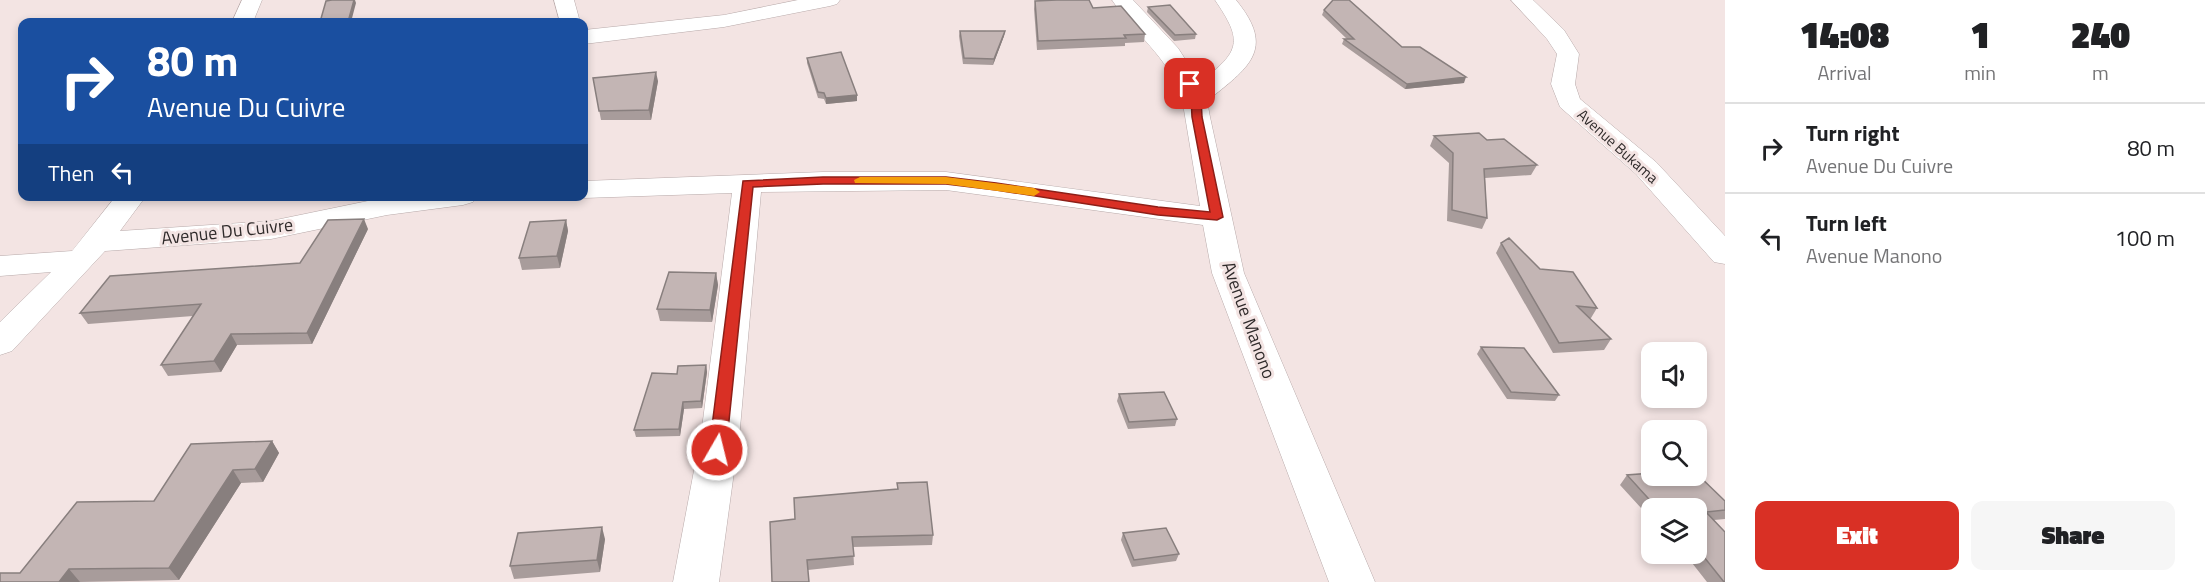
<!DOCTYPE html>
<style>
:root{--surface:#fff;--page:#f6f6f6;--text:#202124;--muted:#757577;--line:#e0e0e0;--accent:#d93025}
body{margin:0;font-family:"Titillium Web",sans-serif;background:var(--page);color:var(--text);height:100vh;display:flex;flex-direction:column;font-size:22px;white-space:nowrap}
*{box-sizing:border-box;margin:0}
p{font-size:20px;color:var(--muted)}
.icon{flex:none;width:33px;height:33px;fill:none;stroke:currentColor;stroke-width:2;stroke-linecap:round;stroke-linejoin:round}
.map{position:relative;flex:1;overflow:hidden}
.sheet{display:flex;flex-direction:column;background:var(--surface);width:480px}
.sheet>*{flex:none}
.banner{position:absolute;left:18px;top:18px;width:570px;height:183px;border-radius:12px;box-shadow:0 3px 9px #0003;background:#1a4fa0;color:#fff;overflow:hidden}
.fabs{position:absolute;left:1641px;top:342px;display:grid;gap:12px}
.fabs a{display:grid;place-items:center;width:66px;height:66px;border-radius:12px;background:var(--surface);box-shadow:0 3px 9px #0003;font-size:30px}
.pin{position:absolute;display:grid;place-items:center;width:51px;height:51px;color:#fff;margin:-26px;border-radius:12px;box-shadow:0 3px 9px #0006}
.me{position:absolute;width:66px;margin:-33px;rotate:8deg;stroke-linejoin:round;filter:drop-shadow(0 0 4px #0008)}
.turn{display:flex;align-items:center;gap:21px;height:126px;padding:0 30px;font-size:27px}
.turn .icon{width:78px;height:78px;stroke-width:2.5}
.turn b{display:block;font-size:42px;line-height:51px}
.then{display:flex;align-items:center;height:57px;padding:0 30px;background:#0003;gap:12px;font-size:22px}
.eta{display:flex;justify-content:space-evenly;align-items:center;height:102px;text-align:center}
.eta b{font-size:36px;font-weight:800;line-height:42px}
.primary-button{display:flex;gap:12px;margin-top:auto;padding:12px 30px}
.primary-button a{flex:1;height:69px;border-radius:12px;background:var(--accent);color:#fff;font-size:24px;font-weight:800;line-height:69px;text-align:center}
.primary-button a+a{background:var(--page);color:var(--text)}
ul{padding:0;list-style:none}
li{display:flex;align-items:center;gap:18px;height:90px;padding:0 30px;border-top:2px solid var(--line)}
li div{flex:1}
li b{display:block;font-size:22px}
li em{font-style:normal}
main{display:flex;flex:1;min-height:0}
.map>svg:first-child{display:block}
</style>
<main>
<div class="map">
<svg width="1725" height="582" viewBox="0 0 1725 582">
<rect width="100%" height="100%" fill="#f3e4e3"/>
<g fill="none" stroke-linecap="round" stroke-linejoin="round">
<defs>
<path id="minor" d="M 242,0 L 262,0 L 253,22 L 232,22 Z
M 554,0 L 574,0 L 580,22 L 560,22 Z
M 798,0 L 840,0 L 837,4 L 830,6 L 724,27 L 584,44 L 584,30 L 724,15 Z
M 1112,0 L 1133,0 L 1178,48 L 1200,82 C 1241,51 1243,41 1215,0 L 1236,0 C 1277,50 1248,68 1207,101 L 1210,117 L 1244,273 L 1375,582 L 1329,582 L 1212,273 L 1203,225 L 946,190 L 761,192 L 740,428 L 719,582 L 673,582 L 702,428 L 732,193 L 584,198 L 580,196 L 584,196 L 584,181 L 823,172 L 946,172 L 1200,206 L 1182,98 C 1167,55 1136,36 1112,0 Z
M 1511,0 L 1533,0 L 1564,30 L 1579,54 L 1575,84 L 1580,99 L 1656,162 L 1725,236 L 1725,264 L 1714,262 L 1636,174 L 1560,107 L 1551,84 L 1557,54 L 1547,39 Z
M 116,196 L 146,196 L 120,231 L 271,221 L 392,196 L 477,196 L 473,202 L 463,205 L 387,215 L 271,239 L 105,251 L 12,351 L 0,355 L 0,322 L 51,272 L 0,276 L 0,256 L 72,251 Z"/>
</defs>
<use href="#minor" stroke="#b8aaaa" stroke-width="1"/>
<use href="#minor" fill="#fff" fill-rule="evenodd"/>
</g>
<path fill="#a89c9b" d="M 1035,1 L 1093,8 L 1145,34 L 1144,42 L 1125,43 L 1125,46 L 1037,50 L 1034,9 Z
M 1148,7 L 1196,34 L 1195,39 L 1174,41 L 1147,12 Z
M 1324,10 L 1402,47 L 1464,83 L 1405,89 L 1342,44 L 1344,39 L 1347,39 L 1322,15 Z
M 960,31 L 1005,31 L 1004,36 L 993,65 L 963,64 L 959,36 Z
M 807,58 L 857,95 L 857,101 L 826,104 L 824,99 L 818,98 L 807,63 Z
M 593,78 L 658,81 L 651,120 L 601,120 Z
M 1434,136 L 1487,140 L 1537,165 L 1531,175 L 1485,178 L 1487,218 L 1482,229 L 1447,221 L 1449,163 L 1430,146 Z
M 566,220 L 568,231 L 560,268 L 522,270 L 519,258 Z
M 368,229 L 312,344 L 237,345 L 221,372 L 168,376 L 161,365 L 193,316 L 88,324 L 80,313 L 300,263 Z
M 1501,243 L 1597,308 L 1591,318 L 1589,318 L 1611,339 L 1604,350 L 1553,353 L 1496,253 Z
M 716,273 L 718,285 L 712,322 L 660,321 L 657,309 Z
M 1481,347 L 1559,395 L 1555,401 L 1507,399 L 1477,354 Z
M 706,365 L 707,372 L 702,408 L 684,409 L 680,436 L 636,437 L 634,430 L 677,374 Z
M 1119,394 L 1177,419 L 1175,426 L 1128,429 L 1117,401 Z
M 272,441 L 279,453 L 263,482 L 241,483 L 179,580 L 80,582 L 0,582 L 20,573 L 154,501 Z
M 1627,475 L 1725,501 L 1725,519 L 1714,520 L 1725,582 L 1707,582 L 1685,554 L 1696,554 L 1696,508 L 1652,508 L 1652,520 L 1620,485 Z
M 897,483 L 933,535 L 932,545 L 853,547 L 854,565 L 808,570 L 795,519 L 897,489 Z
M 1123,533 L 1179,554 L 1176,561 L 1132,567 L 1121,540 Z
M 605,539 L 600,572 L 514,579 L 510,566 Z"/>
<path fill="#887f7e" d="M 354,0 L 355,0 L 356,3 L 351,22 L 348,22 Z
M 1005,31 L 1004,36 L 993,65 L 994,59 Z
M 656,72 L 658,81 L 651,120 L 649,110 Z
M 1466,77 L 1464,83 L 1405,89 L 1407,84 Z
M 857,95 L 857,101 L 826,104 L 826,98 Z
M 364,219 L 368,229 L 312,344 L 307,333 Z
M 566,220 L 568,231 L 560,268 L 557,256 Z
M 716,273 L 718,285 L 712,322 L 710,310 Z
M 231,334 L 237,345 L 221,372 L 214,361 Z
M 706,365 L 707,372 L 702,408 L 701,401 Z
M 683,402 L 684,409 L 680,436 L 679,429 Z
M 272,441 L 279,453 L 263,482 L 255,469 Z
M 233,470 L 241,483 L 179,580 L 169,568 Z
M 602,527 L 605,539 L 600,572 L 597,560 Z
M 69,569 L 80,582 L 59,582 Z"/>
<path fill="#c3b5b4" stroke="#887f7e" stroke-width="1.5" d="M 332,0 L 354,0 L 348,22 L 320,22 L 326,1 Z
M 1057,0 L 1089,0 L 1093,8 L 1121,6 L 1145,34 L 1124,35 L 1126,38 L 1038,41 L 1035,1 Z
M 1333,0 L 1349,0 L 1402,47 L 1420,47 L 1466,77 L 1407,84 L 1344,39 L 1354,39 L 1324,10 Z
M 1170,5 L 1196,34 L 1175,35 L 1148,7 Z
M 960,31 L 1005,31 L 994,59 L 964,58 Z
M 841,52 L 857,95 L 826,98 L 824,93 L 818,92 L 807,58 Z
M 656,72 L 649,110 L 599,111 L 593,78 Z
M 1479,133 L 1487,140 L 1504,139 L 1537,165 L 1484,169 L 1487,218 L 1452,210 L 1453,153 L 1434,136 Z
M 364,219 L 307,333 L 231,334 L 214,361 L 161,365 L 201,304 L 80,313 L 110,276 L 300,263 L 328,220 Z
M 566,220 L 557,256 L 519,258 L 530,222 Z
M 1509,238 L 1540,269 L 1573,272 L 1597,308 L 1577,306 L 1611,339 L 1559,343 L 1501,243 Z
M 669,272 L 716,273 L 710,310 L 657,309 Z
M 1481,347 L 1524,348 L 1559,395 L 1511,392 Z
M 706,365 L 701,401 L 683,402 L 679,429 L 634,430 L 652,373 L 677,374 L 678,366 Z
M 1164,392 L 1177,419 L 1129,422 L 1119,394 Z
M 272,441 L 255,469 L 233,470 L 169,568 L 69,569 L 59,582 L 0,582 L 0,573 L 20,573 L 77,502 L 154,501 L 191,444 Z
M 1652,473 L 1652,476 L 1696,476 L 1696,473 L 1725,501 L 1725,510 L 1706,512 L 1725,532 L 1725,582 L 1724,582 L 1696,547 L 1696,508 L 1657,508 L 1627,475 Z
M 927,482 L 933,535 L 852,537 L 854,556 L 807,560 L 809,582 L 772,582 L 770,522 L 795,519 L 794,498 L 898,489 L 897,483 Z
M 602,527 L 597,560 L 510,566 L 518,533 Z
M 1166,528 L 1179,554 L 1134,560 L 1123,533 Z"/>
<path fill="#d93025" stroke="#8d1f18" stroke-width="1.5" d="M 1190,81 L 1195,84 L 1201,97 L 1202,117 L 1223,217 L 1217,220 L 1158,215 L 996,190 L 946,184 L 823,184 L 753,187 L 726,450 L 723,454 L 717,456 L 712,454 L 709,450 L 743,181 L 823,177 L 946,177 L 996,183 L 1158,207 L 1210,212 L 1192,117 L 1191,97 L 1185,84 Z"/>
<path fill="#f59e0b" d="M 860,177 L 946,177 L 1034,188 L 1040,192 L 1034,196 L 946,184 L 855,183 L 854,180 Z"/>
<g text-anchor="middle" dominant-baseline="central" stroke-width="6" stroke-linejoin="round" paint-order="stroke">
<g font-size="15" fill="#2f2a2a" stroke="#f3e4e3">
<text transform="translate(1618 146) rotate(42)">Avenue Bukama</text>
</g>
<g font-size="18" fill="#2f2a2a" stroke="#f3e4e3">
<text transform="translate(227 231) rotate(-6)">Avenue Du Cuivre</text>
<text transform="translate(1249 320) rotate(70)">Avenue Manono</text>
</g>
</g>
</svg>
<div class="fabs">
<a><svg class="icon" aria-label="sound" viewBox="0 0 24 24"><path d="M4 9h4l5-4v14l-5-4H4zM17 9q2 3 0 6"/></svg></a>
<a><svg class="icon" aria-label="search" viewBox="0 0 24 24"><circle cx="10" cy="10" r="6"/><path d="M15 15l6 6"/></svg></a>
<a><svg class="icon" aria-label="layers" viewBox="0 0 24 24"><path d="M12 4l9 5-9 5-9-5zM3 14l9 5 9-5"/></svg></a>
</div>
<div class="pin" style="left:1190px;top:84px;background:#d93025"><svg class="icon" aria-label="arrive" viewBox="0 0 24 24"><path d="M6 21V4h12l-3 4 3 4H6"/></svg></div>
<svg class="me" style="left:717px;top:450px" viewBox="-20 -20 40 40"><circle r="17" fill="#d93025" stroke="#fff" stroke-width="3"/><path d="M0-11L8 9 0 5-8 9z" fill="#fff"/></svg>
<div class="banner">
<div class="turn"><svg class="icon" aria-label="right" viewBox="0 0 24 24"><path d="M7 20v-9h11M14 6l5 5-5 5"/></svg><div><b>80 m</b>Avenue Du Cuivre</div></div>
<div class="then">Then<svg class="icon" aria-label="left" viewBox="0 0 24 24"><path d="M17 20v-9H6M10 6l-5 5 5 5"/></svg></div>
</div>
</div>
<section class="sheet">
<div class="eta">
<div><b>14:08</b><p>Arrival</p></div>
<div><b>1</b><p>min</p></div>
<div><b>240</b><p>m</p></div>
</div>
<ul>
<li><svg class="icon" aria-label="right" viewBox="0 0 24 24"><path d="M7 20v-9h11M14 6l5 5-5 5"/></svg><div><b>Turn right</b><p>Avenue Du Cuivre</p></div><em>80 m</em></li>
<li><svg class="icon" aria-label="left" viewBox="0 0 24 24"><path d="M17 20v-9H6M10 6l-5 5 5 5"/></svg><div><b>Turn left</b><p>Avenue Manono</p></div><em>100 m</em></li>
</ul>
<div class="primary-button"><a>Exit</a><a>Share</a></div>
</section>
</main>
